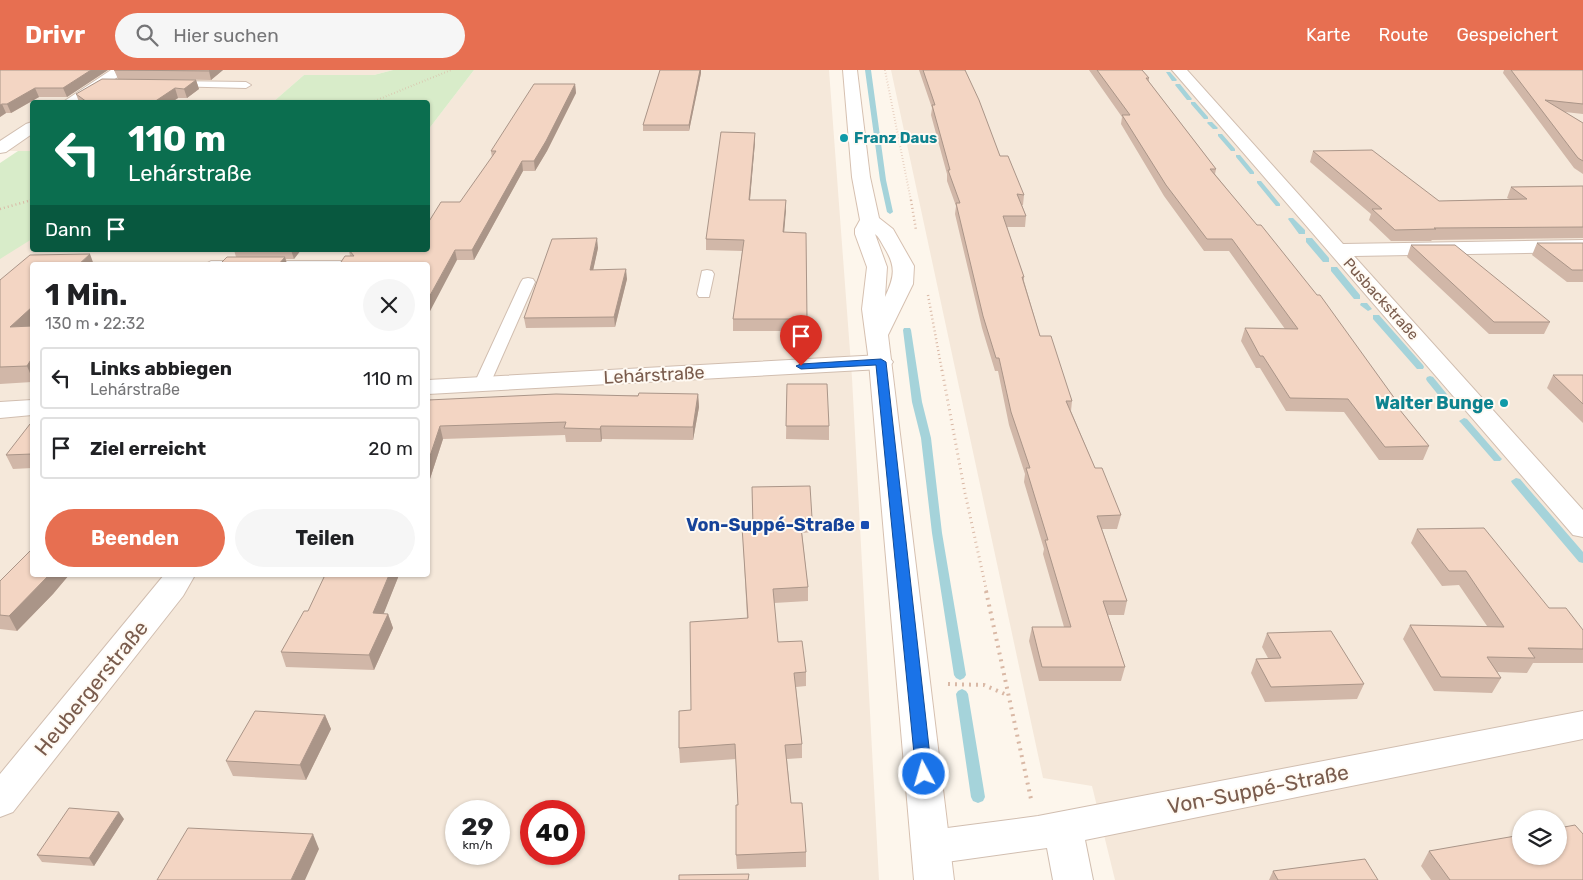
<!DOCTYPE html>
<html lang="de">
<meta charset="utf-8">
<style>
:root{--surface:#fff;--page:#f6f6f6;--text:#202124;--muted:#757577;--line:#e0e0e0;--accent:#e76f51}
body{margin:0;font-family:Rubik,sans-serif;background:var(--page);color:var(--text);height:100vh;display:flex;flex-direction:column;font-size:19px;white-space:nowrap}
*{box-sizing:border-box;margin:0}
p{font-size:16px;color:var(--muted)}
.icon{flex:none;width:28px;height:28px;fill:none;stroke:currentColor;stroke-width:2;stroke-linecap:round;stroke-linejoin:round}
.map{position:relative;flex:1;overflow:hidden}
.sheet{position:absolute;left:30px;top:192px;width:400px;height:315px;display:flex;flex-direction:column;background:var(--surface);border-radius:5px;box-shadow:0 1px 4px #0004}
.sheet>*{flex:none}
.hud{position:absolute;left:30px;top:30px;width:400px;height:152px;border-radius:5px;box-shadow:0 1px 4px #0004;background:#0b6e4f;color:#fff;overflow:hidden}
.buttons{position:absolute;left:1512px;top:740px;display:grid;gap:10px}
.buttons a{display:grid;place-items:center;width:55px;height:55px;border-radius:50%;background:var(--surface);box-shadow:0 1px 4px #0004;font-size:25px}
.speed{position:absolute;left:445px;top:730px;display:flex;gap:10px;font-size:25px;font-weight:700;text-align:center}
.speed>*{display:grid;place-content:center;width:65px;height:65px;border-radius:50%;background:var(--surface);box-shadow:0 1px 4px #0004;line-height:1}
.speed small{font-size:12px;font-weight:400}
.speed .limit{border:8px solid #d22;background:#fff;color:#111}
.pin{position:absolute;display:grid;place-items:center;width:42px;height:42px;color:#fff;margin:-51px -21px;border-radius:50% 50% 50% 0;rotate:-45deg;box-shadow:0 0 5px #0007}
.pin .icon{rotate:45deg}
.me{position:absolute;width:55px;margin:-28px;rotate:354deg;stroke-linejoin:round;filter:drop-shadow(0 0 4px #0008)}
.turn{display:flex;align-items:center;gap:18px;height:105px;padding:0 15px;font-size:22px}
.turn .icon{width:65px;height:65px;stroke-width:2.5}
.turn b{display:block;font-size:35px;line-height:42px}
.then{display:flex;align-items:center;height:48px;padding:0 15px;background:#0003;gap:10px;font-size:19px}
.round{display:grid;place-items:center;flex:none;width:52px;height:52px;border-radius:26px;background:var(--page)}
.headline{display:flex;align-items:center;justify-content:space-between;height:85px;padding:0 15px}
h1{font-size:30px;font-weight:700;line-height:38px}
.button{display:flex;gap:10px;margin-top:auto;padding:10px 15px}
.button a{flex:1;height:58px;border-radius:30px;background:var(--accent);color:#fff;font-size:20px;font-weight:700;line-height:58px;text-align:center}
.button a+a{background:var(--page);color:var(--text)}
ul{padding:0;list-style:none}
li{display:flex;align-items:center;gap:15px;height:62px;margin:0 10px 8px;padding:0 5px;border:2px solid var(--line);border-radius:5px}
li div{flex:1}
li b{display:block;font-size:19px}
li em{font-style:normal}
header{display:flex;align-items:center;gap:30px;box-sizing:border-box;height:70px;padding:0 25px;background:var(--accent);color:#fff}
header strong{font-size:24px}
nav{display:flex;gap:28px;margin-inline-start:auto;font-size:18px}
.search{width:350px;height:45px;background:var(--page);display:flex;align-items:center;gap:12px;box-sizing:border-box;padding:0 18px;border-radius:28px;color:var(--muted);font-size:19px}
.map>svg:first-child{display:block}
</style>
<header>
<strong>Drivr</strong>
<div class="search"><svg class="icon" aria-label="search" viewBox="0 0 24 24"><circle cx="10" cy="10" r="6"/><path d="M15 15l6 6"/></svg>Hier suchen</div>
<nav><a>Karte</a><a>Route</a><a>Gespeichert</a></nav>
</header>
<div class="map">
<svg width="1583" height="810" viewBox="0 0 1583 810">
<rect width="100%" height="100%" fill="#fdf6ec"/>
<path fill="#f5e8da" fill-rule="evenodd" d="M 0,0 L 393,0 L 374,5 L 304,5 L 273,32 L 32,32 L 32,81 L 0,81 Z
M 474,0 L 829,0 L 852,308 L 879,810 L 0,810 L 0,187 L 32,168 L 32,180 L 428,180 L 428,60 ZM 32,195 L 428,195 L 428,505 L 32,505 ZM 456,741 L 499,741 L 499,784 L 456,784 ZM 531,741 L 574,741 L 574,784 L 531,784 Z
M 891,0 L 1583,0 L 1583,810 L 1115,810 L 1092,716 L 1043,708 ZM 1521,749 L 1559,749 L 1559,786 L 1521,786 Z"/>
<path fill="#d8ecc9" d="M 393,0 L 474,0 L 428,60 L 428,32 L 273,32 L 304,5 L 374,5 Z
M 18,81 L 32,81 L 32,169 L 0,189 L 0,93 Z"/>
<g fill="none" stroke-linecap="round" stroke-linejoin="round">
<path fill="#a5d3da" fill-rule="evenodd" d="M 865,0 L 871,0 L 886,110 L 893,142 L 890,144 L 887,142 L 880,110 Z
M 1166,2 L 1170,2 L 1177,10 L 1176,11 L 1172,11 Z
M 1176,14 L 1180,14 L 1192,29 L 1191,30 L 1187,30 L 1175,15 Z
M 1191,32 L 1195,32 L 1208,47 L 1208,49 L 1204,49 L 1191,34 Z
M 1208,52 L 1212,52 L 1218,58 L 1217,59 L 1213,59 L 1207,53 Z
M 1218,64 L 1222,64 L 1235,79 L 1235,81 L 1231,81 L 1218,66 Z
M 1236,85 L 1240,85 L 1254,102 L 1254,104 L 1250,104 L 1236,87 Z
M 1257,111 L 1261,111 L 1280,134 L 1280,136 L 1276,136 L 1257,113 Z
M 1289,148 L 1293,148 L 1305,160 L 1305,164 L 1299,164 L 1288,149 Z
M 1306,168 L 1312,168 L 1329,188 L 1329,192 L 1323,192 L 1306,172 Z
M 1331,197 L 1337,197 L 1360,225 L 1360,229 L 1354,229 L 1331,201 Z
M 1361,233 L 1367,233 L 1372,239 L 1368,241 L 1360,235 Z
M 1373,245 L 1379,245 L 1423,295 L 1424,297 L 1423,299 L 1417,299 L 1373,249 Z
M 904,258 L 910,258 L 911,260 L 922,332 L 931,368 L 942,463 L 966,605 L 964,608 L 960,610 L 956,608 L 954,605 L 932,463 L 921,368 L 912,332 L 903,260 Z
M 1430,306 L 1433,307 L 1450,328 L 1452,330 L 1450,332 L 1444,332 L 1427,311 L 1426,309 L 1427,307 Z
M 1464,348 L 1467,349 L 1500,387 L 1502,389 L 1500,391 L 1494,391 L 1461,353 L 1459,351 Z
M 1516,408 L 1520,409 L 1583,482 L 1583,493 L 1579,492 L 1512,413 L 1511,411 Z
M 962,619 L 966,621 L 968,624 L 985,727 L 983,731 L 978,733 L 973,731 L 971,727 L 956,624 L 958,621 Z"/>
<defs>
<path id="lane" d="M 173,11 L 246,12 L 251,15 L 246,18 L 169,16 L 168,14 Z
M 211,191 L 348,191 L 355,195 L 204,195 Z
M 707,200 L 712,201 L 714,204 L 709,227 L 699,227 L 697,224 L 702,201 Z
M 528,208 L 533,209 L 535,212 L 490,314 L 488,318 L 476,318 L 474,314 L 521,212 L 523,209 Z"/>
<path id="street" d="M 111,0 L 128,0 L 81,32 L 63,32 Z
M 1172,0 L 1187,0 L 1343,174 L 1583,170 L 1583,182 L 1354,186 L 1583,440 L 1583,467 L 1573,465 Z
M 32,52 L 32,64 L 6,82 L 0,83 L 0,71 L 26,54 Z
M 881,285 L 889,287 L 893,292 L 889,297 L 881,299 L 428,324 L 428,310 Z
M 32,330 L 32,345 L 0,348 L 0,332 Z
M 164,505 L 195,505 L 183,526 L 13,742 L 0,747 L 0,704 Z
M 1583,641 L 1583,669 L 1085,770 L 1093,810 L 1053,810 L 1047,778 L 932,794 L 918,789 L 912,777 L 918,765 L 932,760 L 1038,746 Z"/>
<path id="secondary" d="M 843,0 L 857,0 L 870,107 L 879,148 L 893,159 L 914,196 L 913,214 L 888,265 L 954,810 L 914,810 L 869,292 L 862,239 L 867,197 L 855,164 L 855,159 L 860,150 L 852,107 ZM 875,164 C 879,167 881,172 884,177 C 896,196 895,206 885,227 L 887,197 Z"/>
</defs>
<use href="#lane" stroke="#d1beb0" stroke-width="2"/>
<use href="#street" stroke="#d1beb0" stroke-width="2"/>
<use href="#secondary" stroke="#d6c0b0" stroke-width="2"/>
<path stroke="#d9b8a5" stroke-width="2" stroke-dasharray="0.5 2.5" stroke-linecap="butt" d="M 885,0 L 911,131
M 372,32 L 451,0
M 27,131 L 32,130"/>
<path stroke="#d9b8a5" stroke-width="2.5" stroke-dasharray="1 3" stroke-linecap="butt" d="M 911,130 L 916,160
M 0,139 L 32,130
M 928,225 L 942,301"/>
<path stroke="#d9b8a5" stroke-width="3" stroke-dasharray="1 4" stroke-linecap="butt" d="M 942,300 L 965,423 L 987,523"/>
<path stroke="#d9b8a5" stroke-width="4" stroke-dasharray="2 5" stroke-linecap="butt" d="M 986,521 L 1031,729
M 948,614 L 984,615 L 1007,625"/>
<use href="#lane" fill="#fff" fill-rule="evenodd"/>
<use href="#street" fill="#fff" fill-rule="evenodd"/>
<use href="#secondary" fill="#fff" fill-rule="evenodd"/>
</g>
<path fill="#d1b7a8" d="M 0,0 L 108,0 L 67,27 L 39,27 L 11,43 L 6,43 L 0,47 Z
M 114,0 L 223,0 L 211,10 L 153,9 L 196,10 L 199,19 L 187,28 L 178,28 L 172,32 L 79,32 L 76,24 L 118,9 Z
M 660,0 L 701,0 L 701,3 L 689,61 L 643,61 L 643,55 Z
M 919,0 L 965,0 L 1000,86 L 1024,125 L 1023,135 L 1022,135 L 1026,146 L 1025,157 L 1007,157 L 1024,207 L 1024,211 L 1040,266 L 1072,331 L 1071,341 L 1095,398 L 1121,445 L 1117,459 L 1102,459 L 1127,531 L 1124,545 L 1108,545 L 1125,597 L 1121,611 L 1039,611 L 1029,571 L 1032,557 L 1064,557 L 1043,484 L 1044,479 L 1024,412 L 1025,404 L 1009,355 L 998,301 L 995,301 L 982,258 L 955,144 L 956,136 L 947,111 L 947,104 L 931,45 L 932,38 Z
M 1089,0 L 1142,0 L 1149,8 L 1149,12 L 1216,99 L 1215,104 L 1395,329 L 1394,333 L 1429,376 L 1423,390 L 1379,390 L 1344,342 L 1286,341 L 1260,298 L 1256,298 L 1241,271 L 1245,258 L 1285,259 L 1229,181 L 1204,181 L 1164,126 L 1121,54 L 1122,47 Z
M 1504,0 L 1583,0 L 1583,44 L 1565,42 L 1583,53 L 1583,104 L 1574,98 L 1503,3 Z
M 575,14 L 576,23 L 547,81 L 535,101 L 523,101 L 474,190 L 457,190 L 350,186 L 349,181 L 428,180 L 492,87 L 491,81 Z
M 755,63 L 755,72 L 750,130 L 786,130 L 784,163 L 806,163 L 807,261 L 733,261 L 733,249 L 742,181 L 706,180 L 706,169 Z
M 1313,81 L 1439,131 L 1509,129 L 1507,128 L 1511,117 L 1583,116 L 1583,168 L 1432,170 L 1431,171 L 1391,171 L 1369,150 L 1371,144 L 1310,92 Z
M 1537,173 L 1583,173 L 1583,212 L 1567,212 L 1532,185 Z
M 1411,175 L 1550,252 L 1544,264 L 1489,264 L 1407,187 Z
M 598,178 L 593,200 L 627,209 L 615,257 L 526,258 L 524,248 Z
M 234,180 L 301,180 L 294,189 L 286,189 L 287,195 L 236,187 Z
M 32,195 L 32,312 L 0,314 L 0,210 Z
M 1553,305 L 1583,305 L 1583,353 L 1547,318 Z
M 787,314 L 829,356 L 829,370 L 786,369 Z
M 698,324 L 699,337 L 693,370 L 602,369 L 601,372 L 566,372 L 565,365 L 443,369 L 428,415 L 428,330 Z
M 32,354 L 32,398 L 13,399 L 6,385 Z
M 752,417 L 812,448 L 812,462 L 802,463 L 808,517 L 808,531 L 774,533 L 778,572 L 806,602 L 806,616 L 796,617 L 802,674 L 802,688 L 787,689 L 791,733 L 806,782 L 806,797 L 737,799 L 736,785 L 738,735 L 736,689 L 680,693 L 679,678 L 691,640 L 747,548 L 743,471 L 753,456 Z
M 1417,459 L 1549,538 L 1583,560 L 1583,593 L 1533,593 L 1527,603 L 1497,602 L 1501,608 L 1492,623 L 1434,621 L 1403,569 L 1410,555 L 1487,556 L 1459,515 L 1442,516 L 1411,473 Z
M 32,505 L 69,505 L 53,524 L 17,561 L 0,559 L 0,511 Z
M 325,505 L 399,505 L 383,544 L 388,544 L 393,558 L 374,600 L 286,597 L 281,582 L 308,541 Z
M 1267,563 L 1364,614 L 1357,629 L 1265,632 L 1251,603 L 1256,589 L 1268,588 L 1262,577 Z
M 325,645 L 331,659 L 306,710 L 233,706 L 226,691 Z
M 124,749 L 94,796 L 42,792 L 37,785 Z
M 1429,781 L 1583,810 L 1431,810 L 1421,796 Z
M 1273,801 L 1378,810 L 1269,810 Z"/>
<path fill="#aa9588" d="M 91,0 L 108,0 L 67,27 L 63,18 Z
M 210,0 L 223,0 L 211,10 L 209,1 Z
M 700,0 L 701,0 L 701,3 L 689,61 L 689,55 Z
M 196,10 L 199,19 L 187,28 L 184,19 Z
M 575,14 L 576,23 L 547,81 L 535,101 L 534,91 Z
M 35,18 L 39,27 L 11,43 L 7,34 Z
M 175,18 L 178,28 L 172,32 L 154,32 Z
M 2,34 L 6,43 L 0,47 L 0,35 Z
M 755,63 L 755,72 L 749,140 L 749,130 Z
M 522,91 L 523,101 L 474,190 L 472,180 Z
M 786,130 L 786,141 L 783,174 L 783,162 Z
M 597,168 L 598,178 L 591,210 L 590,200 Z
M 291,180 L 301,180 L 294,189 Z
M 455,180 L 457,190 L 428,245 L 428,229 Z
M 90,184 L 94,195 L 78,195 Z
M 285,187 L 287,195 L 278,195 Z
M 626,199 L 627,209 L 615,257 L 614,247 Z
M 32,237 L 32,259 L 10,257 Z
M 32,288 L 32,308 L 27,296 Z
M 698,324 L 699,337 L 693,370 L 693,357 Z
M 440,356 L 443,369 L 428,415 L 428,392 Z
M 601,356 L 602,369 L 601,372 L 600,359 Z
M 49,505 L 69,505 L 53,524 L 17,561 L 9,546 Z
M 389,505 L 399,505 L 378,558 L 373,543 Z
M 388,544 L 393,558 L 374,600 L 369,585 Z
M 325,645 L 331,659 L 306,710 L 300,695 Z
M 119,742 L 124,749 L 94,796 L 89,788 Z
M 313,764 L 319,779 L 305,810 L 291,810 Z"/>
<path fill="#f3d5c3" stroke="#aa9588" d="M 0,0 L 91,0 L 63,18 L 35,18 L 7,34 L 2,34 L 0,35 Z
M 114,0 L 210,0 L 209,1 Z
M 660,0 L 700,0 L 689,55 L 643,55 Z
M 923,0 L 965,0 L 979,30 L 1000,86 L 1008,86 L 1024,125 L 1017,124 L 1026,146 L 1003,146 L 1024,207 L 1022,207 L 1040,266 L 1051,266 L 1072,331 L 1066,331 L 1095,398 L 1102,398 L 1121,445 L 1097,446 L 1127,531 L 1103,531 L 1125,597 L 1042,597 L 1032,557 L 1071,557 L 1045,470 L 1048,470 L 1026,398 L 1030,398 L 1011,342 L 999,288 L 996,288 L 983,246 L 956,133 L 960,133 L 948,100 L 950,100 L 932,35 L 935,35 Z
M 1097,0 L 1142,0 L 1149,8 L 1146,8 L 1216,99 L 1210,99 L 1257,155 L 1261,155 L 1317,225 L 1320,225 L 1395,329 L 1391,329 L 1429,376 L 1385,377 L 1348,329 L 1290,328 L 1263,286 L 1260,286 L 1245,258 L 1298,259 L 1232,169 L 1207,169 L 1166,115 L 1122,45 L 1130,45 Z
M 1511,0 L 1583,0 L 1583,34 L 1545,30 L 1583,53 L 1583,91 L 1578,88 Z
M 102,9 L 196,10 L 184,19 L 175,18 L 154,32 L 87,32 L 76,24 Z
M 534,14 L 575,14 L 546,71 L 534,91 L 522,91 L 472,180 L 455,180 L 428,229 L 428,195 L 339,195 L 345,186 L 354,186 L 349,180 L 428,180 L 428,153 L 441,132 L 460,132 L 496,81 L 491,81 Z
M 721,62 L 755,63 L 749,130 L 786,130 L 783,162 L 806,163 L 807,249 L 733,249 L 744,170 L 706,169 Z
M 1372,80 L 1439,131 L 1527,129 L 1511,117 L 1583,116 L 1583,157 L 1434,158 L 1436,159 L 1395,160 L 1372,139 L 1382,139 L 1313,81 Z
M 597,168 L 590,200 L 626,199 L 614,247 L 524,248 L 552,169 Z
M 1537,173 L 1583,173 L 1583,200 L 1572,200 Z
M 1411,175 L 1455,175 L 1550,252 L 1494,252 Z
M 90,184 L 78,195 L 32,195 L 32,237 L 10,257 L 32,256 L 32,288 L 27,296 L 0,297 L 0,210 L 30,185 Z
M 227,187 L 285,187 L 278,195 L 219,195 Z
M 1553,305 L 1583,305 L 1583,334 Z
M 787,314 L 827,314 L 829,356 L 786,356 Z
M 639,323 L 698,324 L 693,357 L 601,356 L 600,359 L 564,358 L 566,352 L 440,356 L 428,392 L 428,330 L 556,324 L 638,326 Z
M 30,354 L 32,354 L 32,384 L 6,385 Z
M 810,416 L 812,448 L 800,449 L 808,517 L 773,519 L 778,572 L 802,571 L 806,602 L 794,603 L 802,674 L 785,675 L 791,733 L 802,733 L 806,782 L 736,785 L 736,735 L 738,735 L 735,674 L 679,678 L 679,641 L 691,640 L 690,552 L 748,548 L 742,457 L 753,456 L 752,417 Z
M 1484,458 L 1549,538 L 1566,538 L 1583,560 L 1583,579 L 1528,578 L 1535,588 L 1487,587 L 1501,608 L 1441,607 L 1410,555 L 1504,557 L 1466,501 L 1449,501 L 1417,459 Z
M 32,479 L 32,505 L 49,505 L 9,546 L 0,545 L 0,511 Z
M 325,505 L 389,505 L 373,543 L 388,544 L 369,585 L 281,582 L 304,541 L 308,541 Z
M 1331,561 L 1364,614 L 1271,617 L 1256,589 L 1281,588 L 1267,563 Z
M 255,641 L 325,645 L 300,695 L 226,691 Z
M 69,738 L 119,742 L 89,788 L 37,785 Z
M 1575,755 L 1583,764 L 1583,810 L 1450,810 L 1429,781 L 1521,765 L 1521,786 L 1559,786 L 1559,758 Z
M 188,758 L 313,764 L 291,810 L 157,810 Z
M 1365,789 L 1378,810 L 1278,810 L 1273,801 Z
M 749,804 L 748,810 L 679,810 L 679,805 Z"/>
<path fill="#1a73e8" stroke="#114b97" d="M 881,289 L 886,292 L 932,704 L 929,709 L 924,710 L 918,709 L 916,704 L 876,295 L 801,299 L 796,296 L 801,294 Z"/>
<g fill="#0f9aa8" stroke="#fffaf3" stroke-width="2">
<circle cx="844" cy="68" r="5"/>
<circle cx="1504" cy="333" r="5"/>
</g>
<rect fill="#1a4fb4" stroke="#fffaf3" stroke-width="2" x="860" y="450" width="10" height="10" rx="2.5"/>
<g text-anchor="middle" dominant-baseline="central" stroke-width="4" stroke-linejoin="round" paint-order="stroke">
<g font-size="15" font-weight="bold" fill="#0d838f" stroke="#fffaf3" text-anchor="start">
<text x="854" y="68">Franz Daus</text>
</g>
<g font-size="15" fill="#7a5c4d" stroke="#fffaf3">
<text transform="translate(1381 229) rotate(48)">Pusbackstraße</text>
</g>
<g font-size="18" fill="#7a5c4d" stroke="#fffaf3">
<text transform="translate(654 305) rotate(-3)">Lehárstraße</text>
</g>
<g font-size="18" font-weight="bold" fill="#0d838f" stroke="#fffaf3" text-anchor="end">
<text x="1494" y="333">Walter Bunge</text>
</g>
<g font-size="18" font-weight="bold" fill="#164399" stroke="#fffaf3" text-anchor="end">
<text x="855" y="455">Von-Suppé-Straße</text>
</g>
<g font-size="21" fill="#7a5c4d" stroke="#fffaf3">
<text transform="translate(91 618) rotate(-51)">Heubergerstraße</text>
<text transform="translate(1258 719) rotate(-11)">Von-Suppé-Straße</text>
</g>
</g>
</svg>
<div class="buttons">
<a><svg class="icon" aria-label="layers" viewBox="0 0 24 24"><path d="M12 4l9 5-9 5-9-5zM3 14l9 5 9-5"/></svg></a>
</div>
<div class="speed"><div>29<small>km/h</small></div><div class="limit">40</div></div>
<div class="pin" style="left:801px;top:296px;background:#d93025"><svg class="icon" aria-label="arrive" viewBox="0 0 24 24"><path d="M6 21V4h12l-3 4 3 4H6"/></svg></div>
<svg class="me" style="left:924px;top:704px" viewBox="-20 -20 40 40"><circle r="17" fill="#1a73e8" stroke="#fff" stroke-width="3"/><path d="M0-11L8 9 0 5-8 9z" fill="#fff"/></svg>
<div class="hud">
<div class="turn"><svg class="icon" aria-label="left" viewBox="0 0 24 24"><path d="M17 20v-9H6M10 6l-5 5 5 5"/></svg><div><b>110 m</b>Lehárstraße</div></div>
<div class="then">Dann<svg class="icon" aria-label="arrive" viewBox="0 0 24 24"><path d="M6 21V4h12l-3 4 3 4H6"/></svg></div>
</div>
<section class="sheet">
<div class="headline"><div><h1>1 Min.</h1><p>130 m · 22:32</p></div><a class="round"><svg class="icon" aria-label="close" viewBox="0 0 24 24"><path d="M6 6l12 12M18 6L6 18"/></svg></a></div>
<ul>
<li><svg class="icon" aria-label="left" viewBox="0 0 24 24"><path d="M17 20v-9H6M10 6l-5 5 5 5"/></svg><div><b>Links abbiegen</b><p>Lehárstraße</p></div><em>110 m</em></li>
<li><svg class="icon" aria-label="arrive" viewBox="0 0 24 24"><path d="M6 21V4h12l-3 4 3 4H6"/></svg><div><b>Ziel erreicht</b></div><em>20 m</em></li>
</ul>
<div class="button"><a>Beenden</a><a>Teilen</a></div>
</section>
</div>
